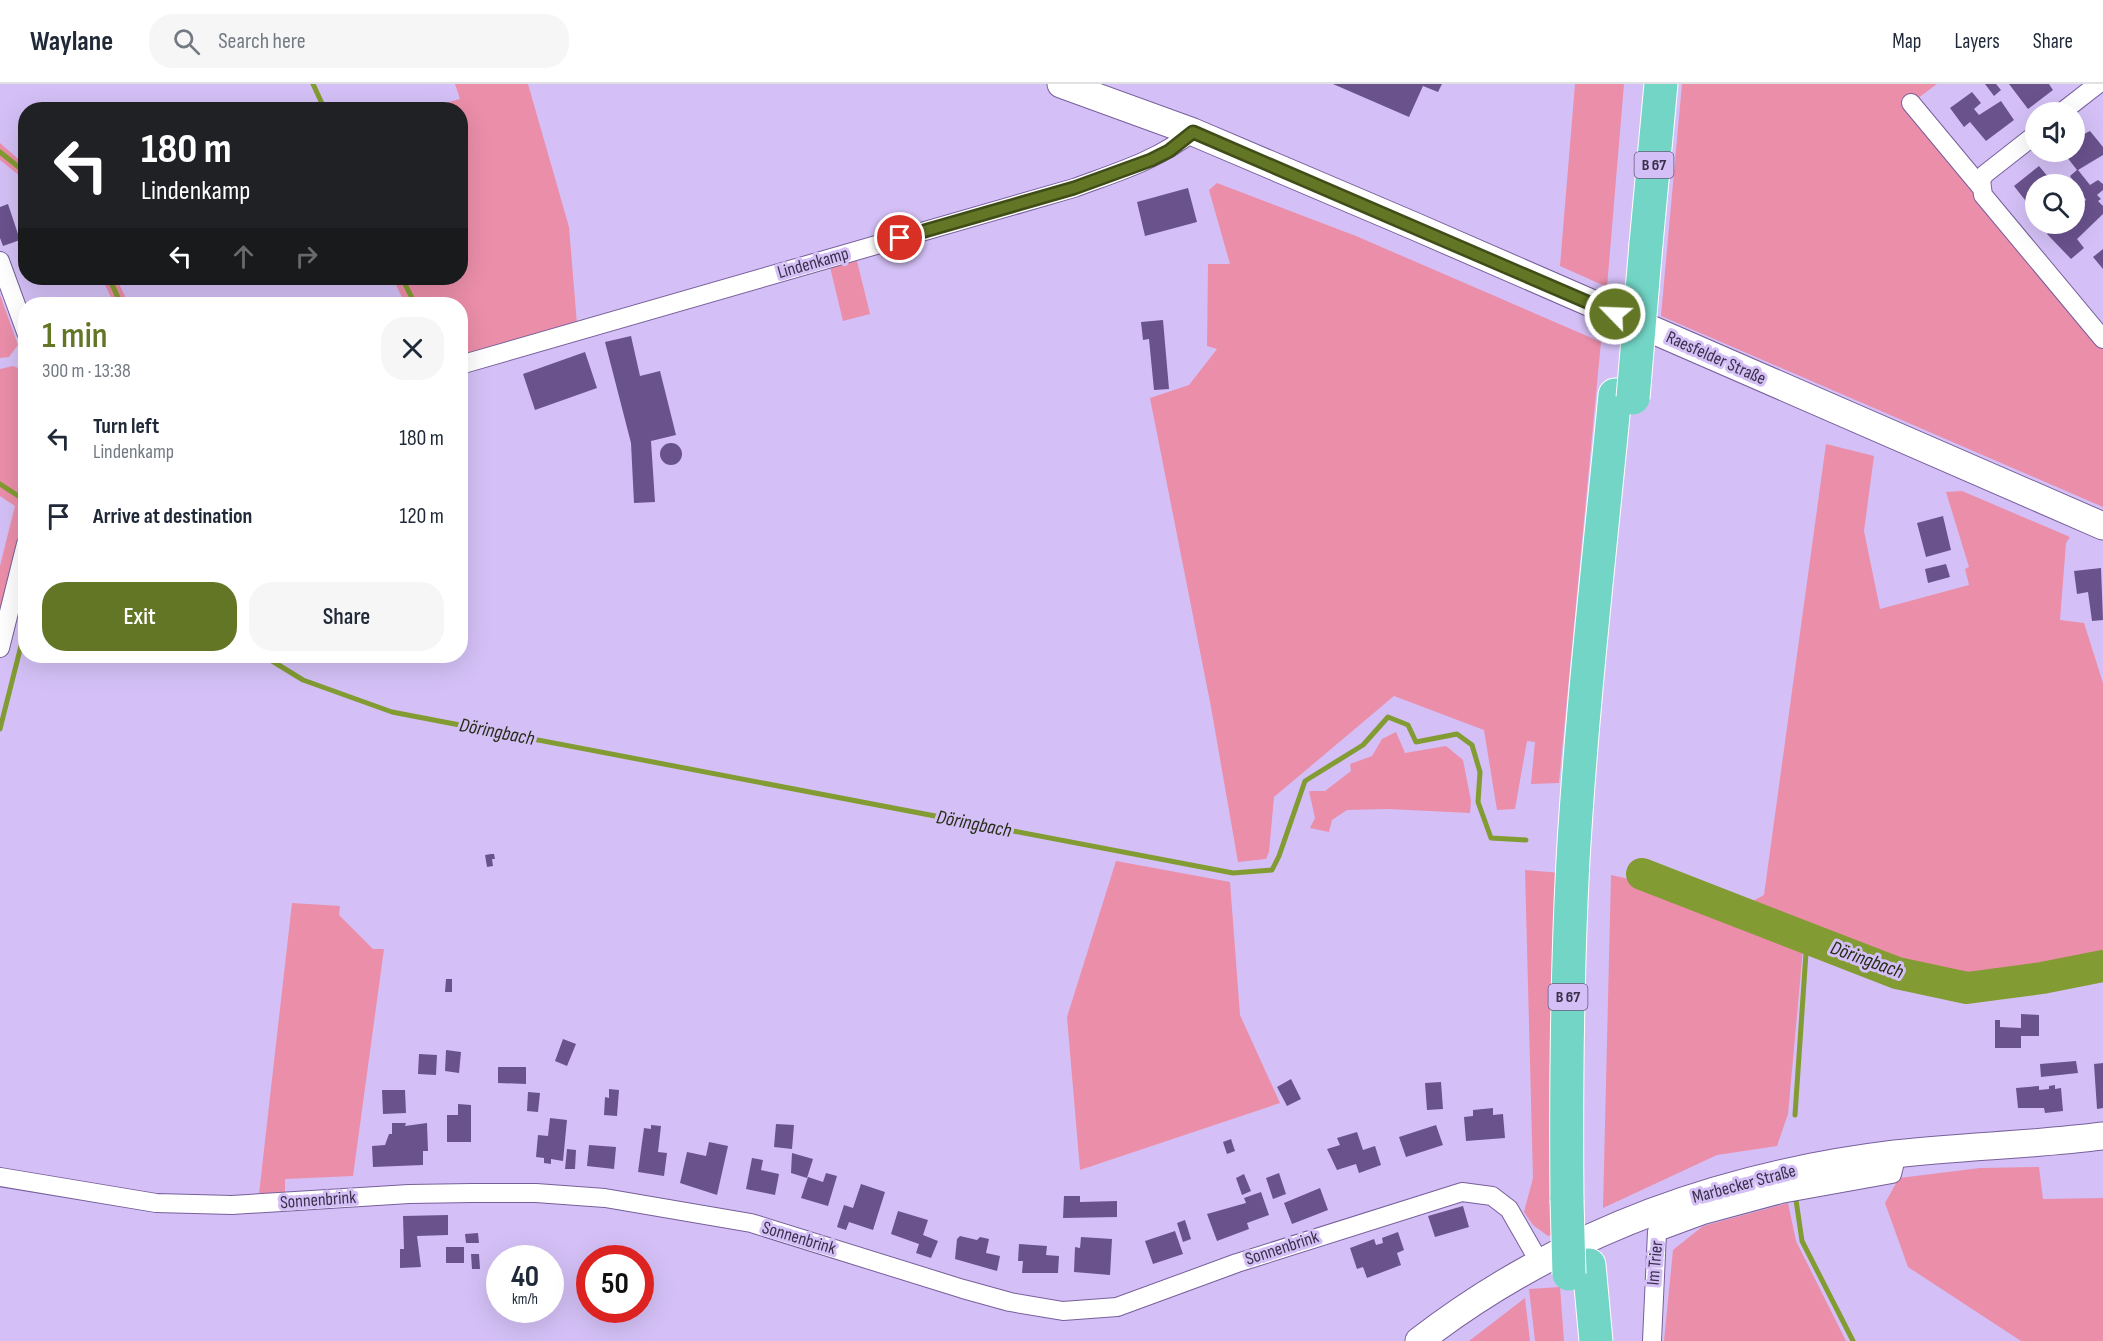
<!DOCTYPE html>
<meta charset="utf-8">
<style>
:root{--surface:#fff;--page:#f6f6f7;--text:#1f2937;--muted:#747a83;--line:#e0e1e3;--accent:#627625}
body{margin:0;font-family:"Sofia Sans Condensed",sans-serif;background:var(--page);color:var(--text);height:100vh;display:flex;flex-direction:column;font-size:22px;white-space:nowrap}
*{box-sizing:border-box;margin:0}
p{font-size:20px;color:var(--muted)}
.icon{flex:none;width:33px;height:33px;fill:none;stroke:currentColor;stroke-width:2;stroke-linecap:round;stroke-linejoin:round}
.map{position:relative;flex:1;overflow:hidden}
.details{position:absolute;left:18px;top:213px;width:450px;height:366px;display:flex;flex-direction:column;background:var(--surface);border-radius:24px;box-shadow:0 6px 24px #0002}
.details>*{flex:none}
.banner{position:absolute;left:18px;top:18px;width:450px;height:183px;border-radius:24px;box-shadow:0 6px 24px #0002;background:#202124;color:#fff;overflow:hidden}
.controls{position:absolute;left:2025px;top:18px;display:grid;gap:12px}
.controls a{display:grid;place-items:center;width:60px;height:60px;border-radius:50%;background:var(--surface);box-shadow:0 6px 24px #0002;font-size:30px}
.speed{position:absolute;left:486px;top:1161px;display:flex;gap:12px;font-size:30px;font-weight:700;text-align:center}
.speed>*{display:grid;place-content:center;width:78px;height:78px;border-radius:50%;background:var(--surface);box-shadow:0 6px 24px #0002;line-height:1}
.speed small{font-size:15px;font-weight:400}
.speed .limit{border:9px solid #d22;background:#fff;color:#111}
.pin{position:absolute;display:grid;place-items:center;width:51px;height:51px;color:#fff;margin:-26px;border:3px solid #fff;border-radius:50%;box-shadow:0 2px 6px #0007}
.me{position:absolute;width:66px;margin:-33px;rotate:294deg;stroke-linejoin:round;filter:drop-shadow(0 0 4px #0008)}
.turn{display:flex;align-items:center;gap:21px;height:126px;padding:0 24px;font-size:27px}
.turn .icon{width:78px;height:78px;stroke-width:2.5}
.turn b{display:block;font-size:42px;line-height:51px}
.lanes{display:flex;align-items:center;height:57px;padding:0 24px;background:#0003;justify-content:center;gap:30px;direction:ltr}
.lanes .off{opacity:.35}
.round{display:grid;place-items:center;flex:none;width:63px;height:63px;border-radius:24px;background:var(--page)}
.head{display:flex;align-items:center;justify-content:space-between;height:102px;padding:0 24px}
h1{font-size:36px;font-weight:600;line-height:45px;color:var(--accent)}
.primary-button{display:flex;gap:12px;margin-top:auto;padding:12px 24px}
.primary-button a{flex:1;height:69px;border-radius:24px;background:var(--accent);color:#fff;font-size:24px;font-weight:600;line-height:69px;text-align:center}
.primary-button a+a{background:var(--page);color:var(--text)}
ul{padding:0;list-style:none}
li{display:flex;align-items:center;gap:18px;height:78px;padding:0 24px}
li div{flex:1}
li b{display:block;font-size:22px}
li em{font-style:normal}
header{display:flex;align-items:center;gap:36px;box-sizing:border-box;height:84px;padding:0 30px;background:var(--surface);border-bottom:2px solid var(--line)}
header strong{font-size:28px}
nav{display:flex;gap:33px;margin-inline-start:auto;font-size:21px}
.search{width:420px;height:54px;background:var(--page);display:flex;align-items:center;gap:15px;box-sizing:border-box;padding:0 21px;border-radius:24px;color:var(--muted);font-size:22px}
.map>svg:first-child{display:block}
</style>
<header>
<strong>Waylane</strong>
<div class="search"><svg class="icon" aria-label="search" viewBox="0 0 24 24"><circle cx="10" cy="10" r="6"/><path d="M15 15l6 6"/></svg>Search here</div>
<nav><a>Map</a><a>Layers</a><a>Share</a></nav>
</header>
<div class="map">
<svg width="2103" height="1257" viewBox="0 0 2103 1257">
<rect width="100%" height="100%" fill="#d4c0f6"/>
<path fill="#eb8ea9" d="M 455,0 L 528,0 L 569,143 L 577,240 L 461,274 L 460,220 L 405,220 L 393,194 L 460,194 L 460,26 L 422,25 L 460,15 Z
M 1575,0 L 1624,0 L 1607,203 L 1560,182 Z
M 1682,0 L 1937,0 L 1906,23 L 2103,261 L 2103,423 L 1661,232 Z
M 0,59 L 25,81 L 25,96 L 0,76 Z
M 1217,99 L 1356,152 L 1601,258 L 1559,699 L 1531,700 L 1535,658 L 1527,657 L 1515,725 L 1497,726 L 1484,646 L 1394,612 L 1274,713 L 1269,768 L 1266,775 L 1238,778 L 1211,623 L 1150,314 L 1189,301 L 1217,265 L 1207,262 L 1208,180 L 1230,180 L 1209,106 Z
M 857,177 L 870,230 L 843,237 L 830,183 Z
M 102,194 L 116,194 L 129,220 L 114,220 Z
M 0,211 L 18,261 L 9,273 L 0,274 Z
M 13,282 L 25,287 L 26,425 L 0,528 L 0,482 L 15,422 L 0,412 L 0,285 Z
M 1826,360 L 1874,372 L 1864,447 L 1880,525 L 1969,501 L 1965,485 L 1969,483 L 1946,408 L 1962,407 L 2070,453 L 2066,459 L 2060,536 L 2084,539 L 2103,599 L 2103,872 L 2002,894 L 1959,896 L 1907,881 L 1753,817 L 1764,811 Z
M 1396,648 L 1405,669 L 1446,662 L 1463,676 L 1471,717 L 1470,729 L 1388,725 L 1347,726 L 1332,736 L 1329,748 L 1310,744 L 1315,734 L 1309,707 L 1325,707 L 1351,687 L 1350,680 L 1372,672 L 1382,655 Z
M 1116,777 L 1230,798 L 1240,931 L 1280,1019 L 1080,1086 L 1067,933 Z
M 1525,786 L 1561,789 L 1558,1149 L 1548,1152 L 1533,1141 L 1524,1128 L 1533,1094 Z
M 1611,791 L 1638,797 L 1649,809 L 1803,865 L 1788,1030 L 1777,1062 L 1717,1071 L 1603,1124 Z
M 292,819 L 340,822 L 339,831 L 373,865 L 384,865 L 353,1092 L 285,1095 L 285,1108 L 259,1110 Z
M 2039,1083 L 2043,1115 L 2103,1114 L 2103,1257 L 2021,1257 L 1908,1183 L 1885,1119 L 1899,1094 L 1980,1084 Z
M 1788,1119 L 1796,1157 L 1846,1257 L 1664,1257 L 1673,1166 L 1703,1142 Z
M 1560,1203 L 1564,1257 L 1535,1257 L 1529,1205 Z
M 1525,1214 L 1530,1257 L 1469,1257 Z"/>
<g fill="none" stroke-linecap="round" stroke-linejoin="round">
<path stroke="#829b32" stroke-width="5" d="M 313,0 L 325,26
M 0,68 L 26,89
M 109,194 L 121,220
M 402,194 L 415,220
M 0,400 L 26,417
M 264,572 L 303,596 L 392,628 L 1233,789 L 1272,786 L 1279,772 L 1305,697 L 1363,661 L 1388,633 L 1408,641 L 1416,658 L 1457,650 L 1472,661 L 1480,688 L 1478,718 L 1491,754 L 1526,756
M 0,645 L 26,542
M 1795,1031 L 1807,854
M 1796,1116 L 1802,1157 L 1853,1257"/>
<path stroke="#829b32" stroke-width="32" d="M 1642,790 L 1897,889 L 1967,904 L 2042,894 L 2103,882"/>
</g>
<path fill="#6a528d" d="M 1333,0 L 1442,0 L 1438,8 L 1423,2 L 1409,33 Z
M 1985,0 L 1996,0 L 2001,6 L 1994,12 Z
M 2009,0 L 2049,0 L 2053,6 L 2028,25 Z
M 1972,8 L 1981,19 L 1974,25 L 1979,31 L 2001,17 L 2014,36 L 1986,57 L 1970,38 L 1964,43 L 1950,24 Z
M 2090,47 L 2103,63 L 2103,71 L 2078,86 L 2090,101 L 2098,96 L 2103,100 L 2103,106 L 2097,111 L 2101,115 L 2098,117 L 2103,122 L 2103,130 L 2077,155 L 2084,164 L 2071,175 L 2047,150 L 2059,140 L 2074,140 L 2074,126 L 2086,116 L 2070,92 L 2077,86 L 2063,68 L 2074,68 L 2074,55 Z
M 2039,82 L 2054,100 L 2036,100 L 2036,130 L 2014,102 Z
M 1188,104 L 1197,138 L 1145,152 L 1137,118 Z
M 8,120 L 20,156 L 3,162 L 0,154 L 0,123 Z
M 2103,165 L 2103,185 L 2093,173 Z
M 1163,236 L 1169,305 L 1154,306 L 1149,255 L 1143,256 L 1141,238 Z
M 631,252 L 640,292 L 660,287 L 676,351 L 651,357 L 655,418 L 634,419 L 631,359 L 605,258 Z
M 585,268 L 597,304 L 535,326 L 523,290 Z
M660 370a11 11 0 1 1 22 0a11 11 0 1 1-22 0Z
M 1943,432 L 1951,466 L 1926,473 L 1917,439 Z
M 1946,480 L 1950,493 L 1928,499 L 1925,485 Z
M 2101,484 L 2103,536 L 2092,537 L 2088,508 L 2077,510 L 2074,487 Z
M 491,770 L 494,770 L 495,775 L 492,775 L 493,782 L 487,783 L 485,771 Z
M 446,895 L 452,895 L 452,908 L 445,908 Z
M 2021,930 L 2039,931 L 2039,952 L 2021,952 L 2021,964 L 1995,964 L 1995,936 L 2000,936 L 2000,943 L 2021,944 Z
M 563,955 L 576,960 L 567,982 L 555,977 Z
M 446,966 L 461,968 L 459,989 L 445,987 Z
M 419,970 L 437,971 L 436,991 L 418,990 Z
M 2076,977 L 2078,989 L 2041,993 L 2040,980 Z
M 2103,979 L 2103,1024 L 2097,1025 L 2094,980 Z
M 498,983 L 526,983 L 526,1000 L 498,999 Z
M 1291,995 L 1301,1015 L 1287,1022 L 1277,1003 Z
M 1441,998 L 1443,1025 L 1427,1026 L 1425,999 Z
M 2055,1001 L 2055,1005 L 2061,1004 L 2063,1027 L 2045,1029 L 2044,1024 L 2018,1024 L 2016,1004 L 2039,1002 L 2039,1006 L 2049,1005 L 2049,1002 Z
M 609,1005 L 619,1006 L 617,1032 L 604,1031 L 605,1013 L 609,1014 Z
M 382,1006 L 405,1006 L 406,1029 L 383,1030 Z
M 528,1008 L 540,1009 L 538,1028 L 527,1027 Z
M 458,1020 L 471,1021 L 471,1058 L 447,1058 L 447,1031 L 458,1031 Z
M 1493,1024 L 1493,1031 L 1503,1030 L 1505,1054 L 1466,1057 L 1464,1033 L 1473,1032 L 1473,1026 Z
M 550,1034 L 567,1036 L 563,1077 L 551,1075 L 551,1080 L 544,1079 L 544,1074 L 536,1073 L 538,1051 L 548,1052 Z
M 392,1039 L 406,1039 L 405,1042 L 427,1039 L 428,1067 L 423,1067 L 423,1081 L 373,1083 L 372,1062 L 385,1061 L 389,1050 L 392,1050 Z
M 776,1040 L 794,1041 L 792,1065 L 774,1063 Z
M 651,1041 L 661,1042 L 658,1068 L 667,1069 L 664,1092 L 638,1088 L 644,1044 L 651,1045 Z
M 1436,1041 L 1443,1061 L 1406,1073 L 1399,1053 Z
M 1357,1048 L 1363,1066 L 1375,1062 L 1381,1081 L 1359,1089 L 1356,1080 L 1337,1086 L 1327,1065 L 1340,1061 L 1337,1054 Z
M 1231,1055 L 1235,1067 L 1227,1070 L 1223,1058 Z
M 709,1058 L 728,1062 L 717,1111 L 680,1099 L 687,1068 L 706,1072 Z
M 589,1061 L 616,1063 L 614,1085 L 587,1082 Z
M 567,1065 L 576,1066 L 575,1085 L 565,1085 Z
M 792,1069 L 813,1075 L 807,1094 L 791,1089 Z
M 752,1074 L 763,1076 L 761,1086 L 779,1090 L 775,1111 L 746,1105 Z
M 826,1089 L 837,1092 L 828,1122 L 801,1114 L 808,1093 L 823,1098 Z
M 1279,1089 L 1286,1110 L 1273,1115 L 1266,1094 Z
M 1244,1090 L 1251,1107 L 1242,1111 L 1236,1094 Z
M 861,1100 L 885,1108 L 873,1146 L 849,1138 L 846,1146 L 837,1143 L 844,1121 L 853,1124 Z
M 1320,1104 L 1328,1126 L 1292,1140 L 1284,1119 Z
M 1261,1108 L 1269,1131 L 1247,1139 L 1249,1145 L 1217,1157 L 1207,1130 L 1246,1119 L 1244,1114 Z
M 1064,1112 L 1080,1112 L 1080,1118 L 1117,1117 L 1117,1133 L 1063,1134 Z
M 1463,1122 L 1469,1143 L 1435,1153 L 1428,1132 Z
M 898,1127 L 928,1136 L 923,1151 L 938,1157 L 931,1174 L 916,1169 L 919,1160 L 891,1150 Z
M 448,1131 L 448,1151 L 417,1152 L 421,1183 L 400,1184 L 400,1165 L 404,1165 L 403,1132 Z
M 1185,1136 L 1191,1155 L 1183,1158 L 1177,1139 Z
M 1175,1147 L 1183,1170 L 1153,1180 L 1145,1157 Z
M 1398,1148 L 1404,1166 L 1397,1169 L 1401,1181 L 1367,1194 L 1363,1183 L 1357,1185 L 1350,1164 L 1374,1155 L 1376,1161 L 1383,1159 L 1382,1154 Z
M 478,1149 L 479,1159 L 466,1159 L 465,1150 Z
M 960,1152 L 977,1156 L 980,1153 L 989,1155 L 986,1169 L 1000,1172 L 997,1187 L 955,1175 L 957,1155 Z
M 1081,1153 L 1112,1155 L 1110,1191 L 1074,1188 L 1075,1163 L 1080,1164 Z
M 1019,1160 L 1047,1162 L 1046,1171 L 1059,1172 L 1058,1189 L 1022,1189 L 1023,1177 L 1018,1177 Z
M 446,1163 L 464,1163 L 464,1179 L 446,1179 Z
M 471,1170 L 479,1170 L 480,1185 L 472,1185 Z"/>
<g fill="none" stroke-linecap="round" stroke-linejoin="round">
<defs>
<path id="street" d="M 1911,19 L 1980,102
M 2062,28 L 2098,0
M 2036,50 L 1985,90 L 1981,96 L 1983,111 L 2103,255
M 0,177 L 26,248
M 460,281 L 1074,104 C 1117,88 1156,77 1193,48
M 0,564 L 26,460
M 0,1093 L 156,1119 L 232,1121 L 409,1110 L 472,1109 L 536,1109 L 605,1114 L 751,1139 L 963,1205 L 1010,1218 L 1063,1227 L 1117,1223 L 1237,1179 L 1462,1108 L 1492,1112 L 1509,1125 L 1540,1179
M 1652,1257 L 1657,1148 L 1703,1131 L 1781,1110 L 1892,1090 L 1897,1070"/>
<path id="secondary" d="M 1061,0 L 1193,48 L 1414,142 L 2103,442
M 1419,1257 C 1558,1150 1721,1091 1895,1070 C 1964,1062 2034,1061 2103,1052"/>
<path id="highway" d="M 1646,160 L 1661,0
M 1567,1116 C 1566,1003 1567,890 1573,776 C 1582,621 1600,466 1615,311
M 1589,1181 L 1596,1257"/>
</defs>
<use href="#street" stroke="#775f9b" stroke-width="20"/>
<use href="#secondary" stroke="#775f9b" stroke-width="29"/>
<use href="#highway" stroke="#fff" stroke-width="35"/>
<use href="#street" stroke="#fff" stroke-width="18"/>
<use href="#secondary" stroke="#fff" stroke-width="27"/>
<use href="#highway" stroke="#72d5c5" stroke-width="33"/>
<defs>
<path id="highway-bridge" d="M 1633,314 L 1646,160
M 1567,1116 L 1569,1190"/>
</defs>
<use href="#highway-bridge" stroke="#fff" stroke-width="35" stroke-linecap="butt"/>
<use href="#highway-bridge" stroke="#72d5c5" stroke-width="33"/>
</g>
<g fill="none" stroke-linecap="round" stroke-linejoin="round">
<defs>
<path id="route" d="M 900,154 L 1074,104 L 1151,76 L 1169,67 L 1193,48 L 1615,230"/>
</defs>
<use href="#route" stroke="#404d18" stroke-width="15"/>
<use href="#route" stroke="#627625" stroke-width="10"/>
</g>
<g text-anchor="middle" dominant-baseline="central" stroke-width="6" stroke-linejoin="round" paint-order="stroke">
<g fill="#d4c0f6" stroke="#695b7e" stroke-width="1.5">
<rect x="1634.5" y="68" width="39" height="26" rx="4.5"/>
<rect x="1548.5" y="900" width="39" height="26" rx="4.5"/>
</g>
<g font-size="16" font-weight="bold" fill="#3b304b">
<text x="1654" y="81">B 67</text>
<text x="1568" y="913">B 67</text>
</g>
<g font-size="18" fill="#3b304b" stroke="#d4c0f6">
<text transform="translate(813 179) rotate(-16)">Lindenkamp</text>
<text transform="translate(1716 274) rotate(24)">Raesfelder Straße</text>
<text transform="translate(1744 1100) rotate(-15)">Marbecker Straße</text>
<text transform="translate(318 1116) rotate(-4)">Sonnenbrink</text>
<text transform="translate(799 1154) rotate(17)">Sonnenbrink</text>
<text transform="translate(1282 1164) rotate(-18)">Sonnenbrink</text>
<text transform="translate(1655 1179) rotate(-85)">Im Trier</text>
</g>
<g font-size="20" font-style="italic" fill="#262d16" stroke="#d4c0f6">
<text transform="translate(497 648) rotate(11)">Döringbach</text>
<text transform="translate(974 740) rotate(11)">Döringbach</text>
<text transform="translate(1867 876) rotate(20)">Döringbach</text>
</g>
</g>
</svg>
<div class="controls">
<a><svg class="icon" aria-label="sound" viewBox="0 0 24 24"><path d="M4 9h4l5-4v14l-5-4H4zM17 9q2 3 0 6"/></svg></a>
<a><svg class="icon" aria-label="search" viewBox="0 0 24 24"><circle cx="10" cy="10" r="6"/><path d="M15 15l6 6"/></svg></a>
</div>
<div class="speed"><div>40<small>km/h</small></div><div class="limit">50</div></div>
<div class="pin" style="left:900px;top:154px;background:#d93025"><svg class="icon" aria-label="arrive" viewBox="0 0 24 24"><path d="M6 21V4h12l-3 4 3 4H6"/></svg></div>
<svg class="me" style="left:1615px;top:230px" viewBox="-20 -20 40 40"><circle r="17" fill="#627625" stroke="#fff" stroke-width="3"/><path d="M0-11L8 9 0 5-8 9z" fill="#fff"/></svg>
<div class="banner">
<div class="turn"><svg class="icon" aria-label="left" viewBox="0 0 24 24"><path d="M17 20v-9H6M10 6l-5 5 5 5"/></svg><div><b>180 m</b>Lindenkamp</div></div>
<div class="lanes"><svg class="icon" aria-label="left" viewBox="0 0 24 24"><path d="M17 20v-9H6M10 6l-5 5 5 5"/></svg><svg class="icon off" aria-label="ahead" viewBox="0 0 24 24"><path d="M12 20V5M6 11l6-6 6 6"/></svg><svg class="icon off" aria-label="right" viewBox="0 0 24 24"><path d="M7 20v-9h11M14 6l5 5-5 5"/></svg></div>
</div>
<section class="details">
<div class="head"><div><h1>1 min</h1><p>300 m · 13:38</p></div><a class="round"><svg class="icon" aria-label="close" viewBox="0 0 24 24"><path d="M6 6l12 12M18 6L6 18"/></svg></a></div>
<ul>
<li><svg class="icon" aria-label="left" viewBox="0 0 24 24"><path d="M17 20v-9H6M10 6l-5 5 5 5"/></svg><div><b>Turn left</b><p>Lindenkamp</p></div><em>180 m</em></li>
<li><svg class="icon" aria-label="arrive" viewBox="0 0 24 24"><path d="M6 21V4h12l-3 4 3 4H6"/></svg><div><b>Arrive at destination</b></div><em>120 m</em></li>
</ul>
<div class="primary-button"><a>Exit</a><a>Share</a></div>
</section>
</div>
